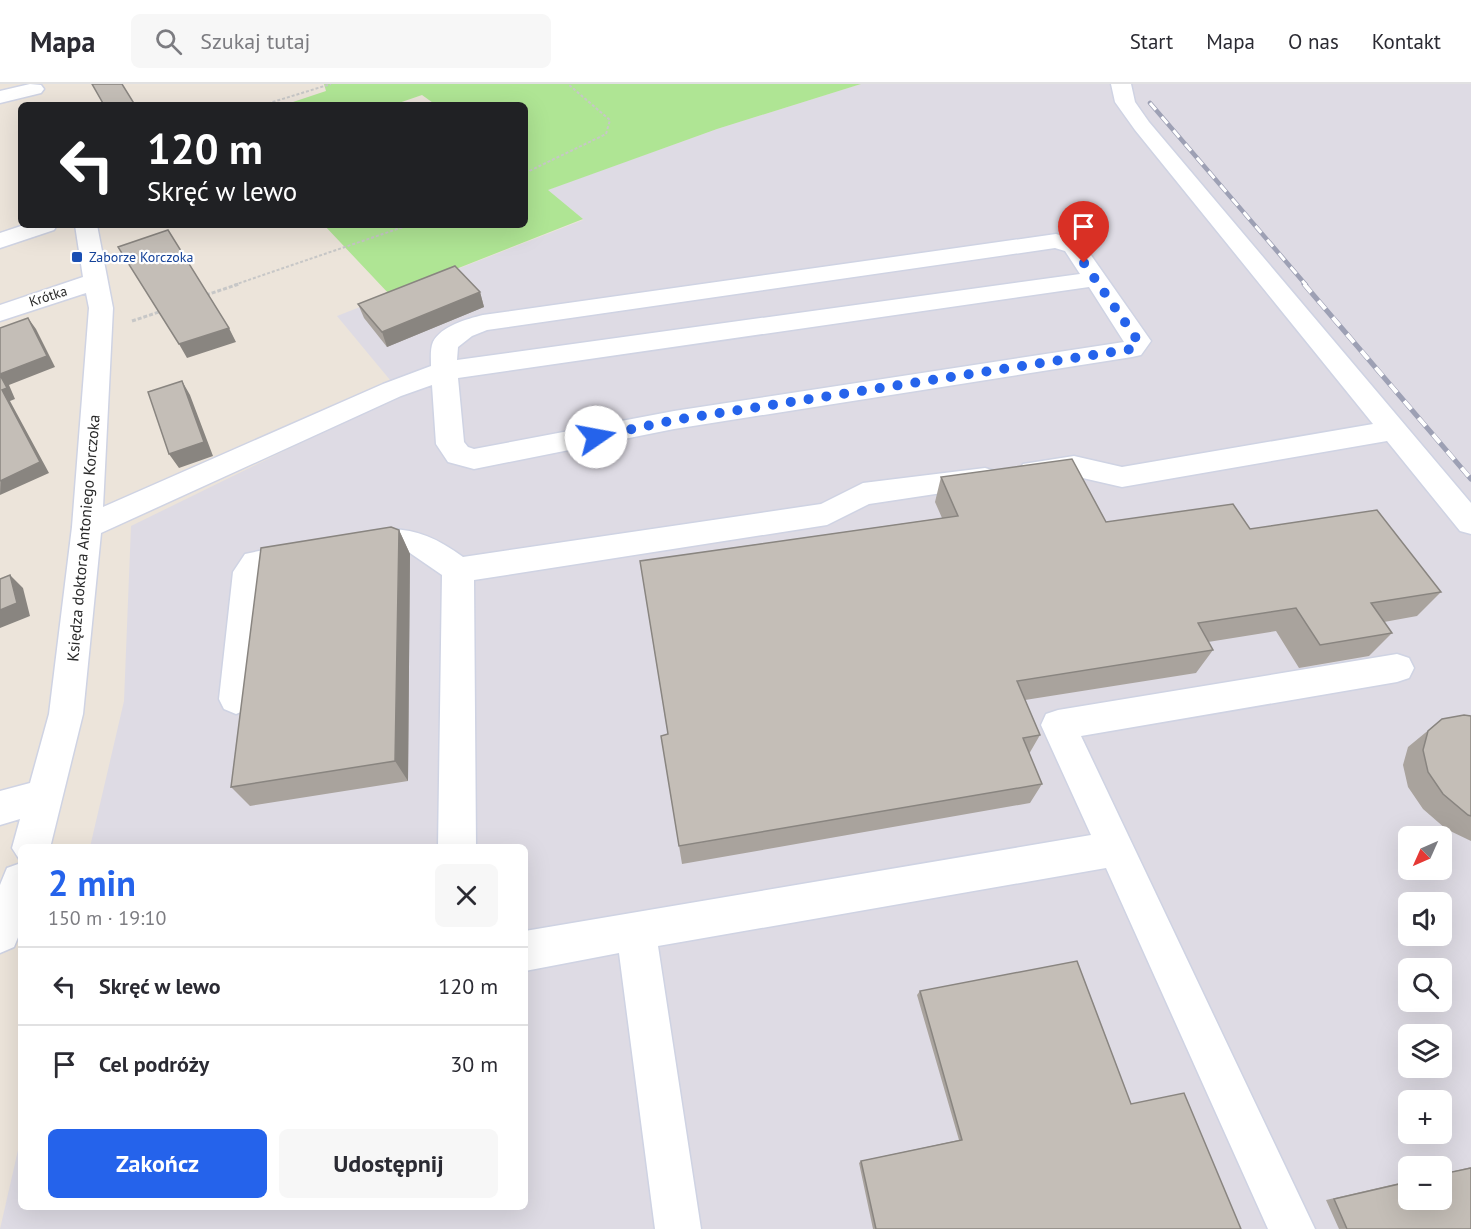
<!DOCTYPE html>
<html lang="pl">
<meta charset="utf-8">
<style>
:root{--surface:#fff;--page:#f7f7f7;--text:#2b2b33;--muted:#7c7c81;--line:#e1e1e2;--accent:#2563eb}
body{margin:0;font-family:"PT Sans",sans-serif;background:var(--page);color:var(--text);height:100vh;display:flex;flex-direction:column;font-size:22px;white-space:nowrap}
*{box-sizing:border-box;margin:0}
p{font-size:20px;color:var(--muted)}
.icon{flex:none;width:33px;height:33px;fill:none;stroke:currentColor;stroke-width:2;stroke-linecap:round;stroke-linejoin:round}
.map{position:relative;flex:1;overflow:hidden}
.sheet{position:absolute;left:18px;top:760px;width:510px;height:366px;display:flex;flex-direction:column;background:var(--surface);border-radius:9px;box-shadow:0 6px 24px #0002}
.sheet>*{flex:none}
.top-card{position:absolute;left:18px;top:18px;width:510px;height:126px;border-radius:9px;box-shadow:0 6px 24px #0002;background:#202124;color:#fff;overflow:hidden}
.needle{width:39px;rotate:225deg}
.fabs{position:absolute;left:1398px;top:742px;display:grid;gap:12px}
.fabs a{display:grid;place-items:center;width:54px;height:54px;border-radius:9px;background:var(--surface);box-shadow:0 6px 24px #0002;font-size:30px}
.pin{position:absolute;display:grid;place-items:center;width:51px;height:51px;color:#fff;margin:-62px -26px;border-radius:50% 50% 50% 0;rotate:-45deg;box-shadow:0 0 6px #0007}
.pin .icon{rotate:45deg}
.me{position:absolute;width:66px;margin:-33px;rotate:78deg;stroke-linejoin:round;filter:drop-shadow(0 0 4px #0008)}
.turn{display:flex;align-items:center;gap:21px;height:126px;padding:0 30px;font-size:27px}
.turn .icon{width:78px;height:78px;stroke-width:2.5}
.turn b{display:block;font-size:42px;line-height:51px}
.round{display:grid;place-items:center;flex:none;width:63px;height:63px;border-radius:9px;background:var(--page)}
.headline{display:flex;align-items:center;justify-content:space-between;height:102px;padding:0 30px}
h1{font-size:36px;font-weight:600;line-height:45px;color:var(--accent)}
.primary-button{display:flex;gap:12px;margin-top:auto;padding:12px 30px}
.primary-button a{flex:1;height:69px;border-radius:9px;background:var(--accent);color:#fff;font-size:24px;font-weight:600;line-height:69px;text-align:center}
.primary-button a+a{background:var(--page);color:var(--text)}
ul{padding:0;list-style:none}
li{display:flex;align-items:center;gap:18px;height:78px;padding:0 30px;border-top:2px solid var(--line)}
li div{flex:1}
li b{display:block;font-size:22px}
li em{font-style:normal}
header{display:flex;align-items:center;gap:36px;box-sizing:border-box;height:84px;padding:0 30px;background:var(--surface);border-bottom:2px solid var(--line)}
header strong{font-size:28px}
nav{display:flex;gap:33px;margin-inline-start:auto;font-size:21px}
.search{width:420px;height:54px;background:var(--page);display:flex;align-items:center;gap:15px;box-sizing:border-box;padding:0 21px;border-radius:9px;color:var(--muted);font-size:22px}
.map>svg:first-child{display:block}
</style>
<header>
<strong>Mapa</strong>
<div class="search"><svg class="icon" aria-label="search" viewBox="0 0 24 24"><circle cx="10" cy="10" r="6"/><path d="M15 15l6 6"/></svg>Szukaj tutaj</div>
<nav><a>Start</a><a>Mapa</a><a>O nas</a><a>Kontakt</a></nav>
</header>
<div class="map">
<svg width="1471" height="1145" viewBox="0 0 1471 1145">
<rect width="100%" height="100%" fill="#ece4da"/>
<path fill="#dedbe4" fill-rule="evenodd" d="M 861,0 L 1471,0 L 1471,1145 L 0,1145 L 21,1053 L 21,1124 L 525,1124 L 525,764 L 90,763 L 124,617 L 131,442 L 392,314 L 390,296 L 337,232 L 583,136 L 547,106 L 717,45 ZM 1408,753 L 1442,753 L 1442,786 L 1408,786 ZM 1408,819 L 1442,819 L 1442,852 L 1408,852 ZM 1408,885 L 1442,885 L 1442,918 L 1408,918 ZM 1408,951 L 1442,951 L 1442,984 L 1408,984 ZM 1408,1017 L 1442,1017 L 1442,1050 L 1408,1050 ZM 1408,1083 L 1442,1083 L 1442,1116 L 1408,1116 Z"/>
<path fill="#afe594" d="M 324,0 L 861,0 L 717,45 L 548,106 L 583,135 L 390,211 L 324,141 L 525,141 L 525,21 L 436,21 L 422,11 L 393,21 L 284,21 L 326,7 Z"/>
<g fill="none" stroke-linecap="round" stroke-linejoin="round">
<defs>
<path id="minor" d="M 30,0 L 41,1 L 44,5 L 41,9 L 0,19 L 0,7 Z
M 1111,0 L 1131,0 L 1135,18 L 1149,38 L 1471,419 L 1471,450 L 1460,447 L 1387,357 L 1122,403 L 1074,392 L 1033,397 L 1023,394 L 1019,387 L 1023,380 L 1074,372 L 1122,383 L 1373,340 L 1135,46 L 1115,18 Z
M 24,141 L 57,141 L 54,146 L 0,164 L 0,149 Z
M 75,141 L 97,141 L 113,224 L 103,423 L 383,300 L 431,282 C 431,275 430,265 433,258 C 441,242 467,235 483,231 L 1056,150 L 1081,157 L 1151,257 L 1141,271 L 1132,273 L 674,345 L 474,385 L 448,378 L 436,360 L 432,301 L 401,312 L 101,449 L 83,630 L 50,764 L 21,764 L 21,778 L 12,764 L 20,735 L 0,741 L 0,707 L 30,699 L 49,630 L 72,443 L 89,224 L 86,209 L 0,237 L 0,221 L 83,193 ZM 1055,164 L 1065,167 L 1080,190 L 457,276 L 458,263 L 472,252 L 487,246 ZM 1089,203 L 1124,258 L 674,327 L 474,365 L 468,363 L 464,358 L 458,294 Z
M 985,384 L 995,387 L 999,394 L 995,401 L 869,420 L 827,441 L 474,496 L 476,764 L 438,764 L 442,491 L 410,469 L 359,473 L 348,469 L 344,461 L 348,453 C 395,438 425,445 463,473 L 821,420 L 863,399 Z
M 302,458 L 313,462 L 317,470 L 313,478 L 264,490 L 253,615 L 248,625 L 236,630 L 224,625 L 219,615 L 233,488 L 245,470 Z
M 1397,570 L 1409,574 L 1414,584 L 1409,594 L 1397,598 L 1081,652 L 1315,1145 L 1268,1145 L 1106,784 L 658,862 L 701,1145 L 655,1145 L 619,869 L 525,887 L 525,847 L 1091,751 L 1041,641 L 1046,630 L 1058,626 Z
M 21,779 L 21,846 L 14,863 L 0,869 L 0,801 L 7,784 Z"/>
</defs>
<use href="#minor" stroke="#cfd3e3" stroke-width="3"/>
<path stroke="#c7c7c7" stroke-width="2" stroke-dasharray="3 2" stroke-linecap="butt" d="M 263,21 L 331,0
M 525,89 L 606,50 L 610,36 L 568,0
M 234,201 L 409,141"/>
<path stroke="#c7c7c7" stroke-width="3" stroke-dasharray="4 2" stroke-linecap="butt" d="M 206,211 L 239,200
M 132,237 L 162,227"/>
<use href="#minor" fill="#fff" fill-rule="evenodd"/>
<defs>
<path id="rail-far1" d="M 1150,19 L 1306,201"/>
<path id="rail" d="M 1304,200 L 1471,395"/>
</defs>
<use href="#rail-far1" stroke="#9da0b4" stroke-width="4.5"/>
<use href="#rail" stroke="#9da0b4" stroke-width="5"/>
<use href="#rail-far1" stroke="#fff" stroke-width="3" stroke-dasharray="9" stroke-linecap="butt"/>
<use href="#rail" stroke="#fff" stroke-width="4" stroke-dasharray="11" stroke-linecap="butt"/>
</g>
<path fill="#a9a39d" d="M 480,208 L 484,223 L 387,263 L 364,234 L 358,220 Z
M 941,393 L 1106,438 L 1250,445 L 1441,508 L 1417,532 L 1384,538 L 1392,549 L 1369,572 L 1299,584 L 1276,547 L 1208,558 L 1213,566 L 1196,589 L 1025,616 L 1040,651 L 1029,670 L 1042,700 L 1030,719 L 682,780 L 661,652 L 668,651 L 640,477 L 942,434 L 935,418 Z
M 399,446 L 410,470 L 408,697 L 250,722 L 231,703 Z
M 1471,632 L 1471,757 L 1446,745 L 1423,725 L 1408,703 L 1403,681 L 1408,663 L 1442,635 Z
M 920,907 L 1131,1020 L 1241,1145 L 873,1145 L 859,1079 L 861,1077 L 959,1056 L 917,911 Z
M 1471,1083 L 1471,1145 L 1339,1145 L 1326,1116 L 1408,1097 L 1408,1116 L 1442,1116 L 1442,1090 Z"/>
<path fill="#898580" d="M 480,208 L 484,223 L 387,263 L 382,248 Z
M 28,234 L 36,245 L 55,283 L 9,301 L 15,315 L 10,317 L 49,389 L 0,411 L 2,306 L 0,290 Z
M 229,244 L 236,258 L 187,274 L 179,260 Z
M 182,297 L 190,311 L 213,372 L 179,384 L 169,370 Z
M 399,446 L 410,470 L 408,697 L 395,677 Z
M 10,491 L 23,504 L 30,532 L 0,544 L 0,526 Z"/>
<path fill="#c4beb7" stroke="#898580" stroke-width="1.5" d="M 92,0 L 122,0 L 135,21 L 104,21 Z
M 168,146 L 229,244 L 179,260 L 118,163 Z
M 455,182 L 480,208 L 382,248 L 358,220 Z
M 28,234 L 47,272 L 0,290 L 0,244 Z
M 0,291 L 7,304 L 2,306 L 40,378 L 0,397 Z
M 182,297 L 204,358 L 169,370 L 148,308 Z
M 1072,375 L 1106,438 L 1233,420 L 1250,445 L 1377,426 L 1441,508 L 1371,519 L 1392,549 L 1320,561 L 1296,524 L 1198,539 L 1213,566 L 1017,597 L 1040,651 L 1023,654 L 1042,700 L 679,762 L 661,652 L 668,650 L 640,477 L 958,432 L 941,393 Z
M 391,443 L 399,446 L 395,677 L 231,703 L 261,464 Z
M 10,491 L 17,519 L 0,526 L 0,495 Z
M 1464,631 L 1471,632 L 1471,732 L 1468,731 L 1443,710 L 1428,688 L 1423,666 L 1428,647 L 1442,635 Z
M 1077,877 L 1131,1020 L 1184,1009 L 1241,1145 L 876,1145 L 861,1077 L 962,1056 L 920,907 Z
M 1471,1084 L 1471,1145 L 1347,1145 L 1334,1115 L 1408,1098 L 1408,1116 L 1442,1116 L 1442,1090 Z"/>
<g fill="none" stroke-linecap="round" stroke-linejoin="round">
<path stroke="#2563eb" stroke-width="10" stroke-dasharray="0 18" d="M 596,353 L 674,336 L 1132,265 L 1138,257 L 1084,179"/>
</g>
<rect fill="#1a4fb4" stroke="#fff" stroke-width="2" x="71" y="167" width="12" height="12" rx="3"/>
<g text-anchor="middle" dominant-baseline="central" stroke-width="4.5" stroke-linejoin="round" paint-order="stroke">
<g font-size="14" fill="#164399" stroke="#fff" text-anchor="start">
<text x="89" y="173">Zaborze Korczoka</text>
</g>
<g font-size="14" fill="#292929" stroke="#fff">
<text transform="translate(48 212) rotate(-18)">Krótka</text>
</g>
<g font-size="16" fill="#292929" stroke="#fff">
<text transform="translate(83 454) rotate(-85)">Księdza doktora Antoniego Korczoka</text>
</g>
</g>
</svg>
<div class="fabs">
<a><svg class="needle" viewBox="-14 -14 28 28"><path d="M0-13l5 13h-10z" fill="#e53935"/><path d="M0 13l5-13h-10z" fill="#7c7c81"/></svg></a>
<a><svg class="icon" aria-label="sound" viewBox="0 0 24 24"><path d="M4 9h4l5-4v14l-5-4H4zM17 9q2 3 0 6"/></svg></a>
<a><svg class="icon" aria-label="search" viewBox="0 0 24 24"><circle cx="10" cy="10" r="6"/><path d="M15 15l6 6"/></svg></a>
<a><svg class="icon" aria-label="layers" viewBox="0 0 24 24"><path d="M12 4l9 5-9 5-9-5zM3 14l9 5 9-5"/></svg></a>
<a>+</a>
<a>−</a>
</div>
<div class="pin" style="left:1084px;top:179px;background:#d93025"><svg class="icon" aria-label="arrive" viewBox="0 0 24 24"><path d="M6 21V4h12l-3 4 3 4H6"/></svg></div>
<svg class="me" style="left:596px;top:353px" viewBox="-20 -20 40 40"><circle r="19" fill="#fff"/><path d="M0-13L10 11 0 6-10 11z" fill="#2563eb"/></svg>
<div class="top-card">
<div class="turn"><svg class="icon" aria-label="left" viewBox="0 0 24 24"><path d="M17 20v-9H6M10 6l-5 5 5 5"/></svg><div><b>120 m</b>Skręć w lewo</div></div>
</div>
<section class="sheet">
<div class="headline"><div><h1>2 min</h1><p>150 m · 19:10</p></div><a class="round"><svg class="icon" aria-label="close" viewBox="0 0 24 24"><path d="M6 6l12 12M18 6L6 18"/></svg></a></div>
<ul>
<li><svg class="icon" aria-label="left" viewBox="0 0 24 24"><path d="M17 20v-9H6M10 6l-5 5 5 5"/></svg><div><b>Skręć w lewo</b></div><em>120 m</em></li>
<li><svg class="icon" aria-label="arrive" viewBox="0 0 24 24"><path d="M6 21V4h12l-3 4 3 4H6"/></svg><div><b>Cel podróży</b></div><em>30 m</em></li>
</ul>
<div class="primary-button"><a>Zakończ</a><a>Udostępnij</a></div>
</section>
</div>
